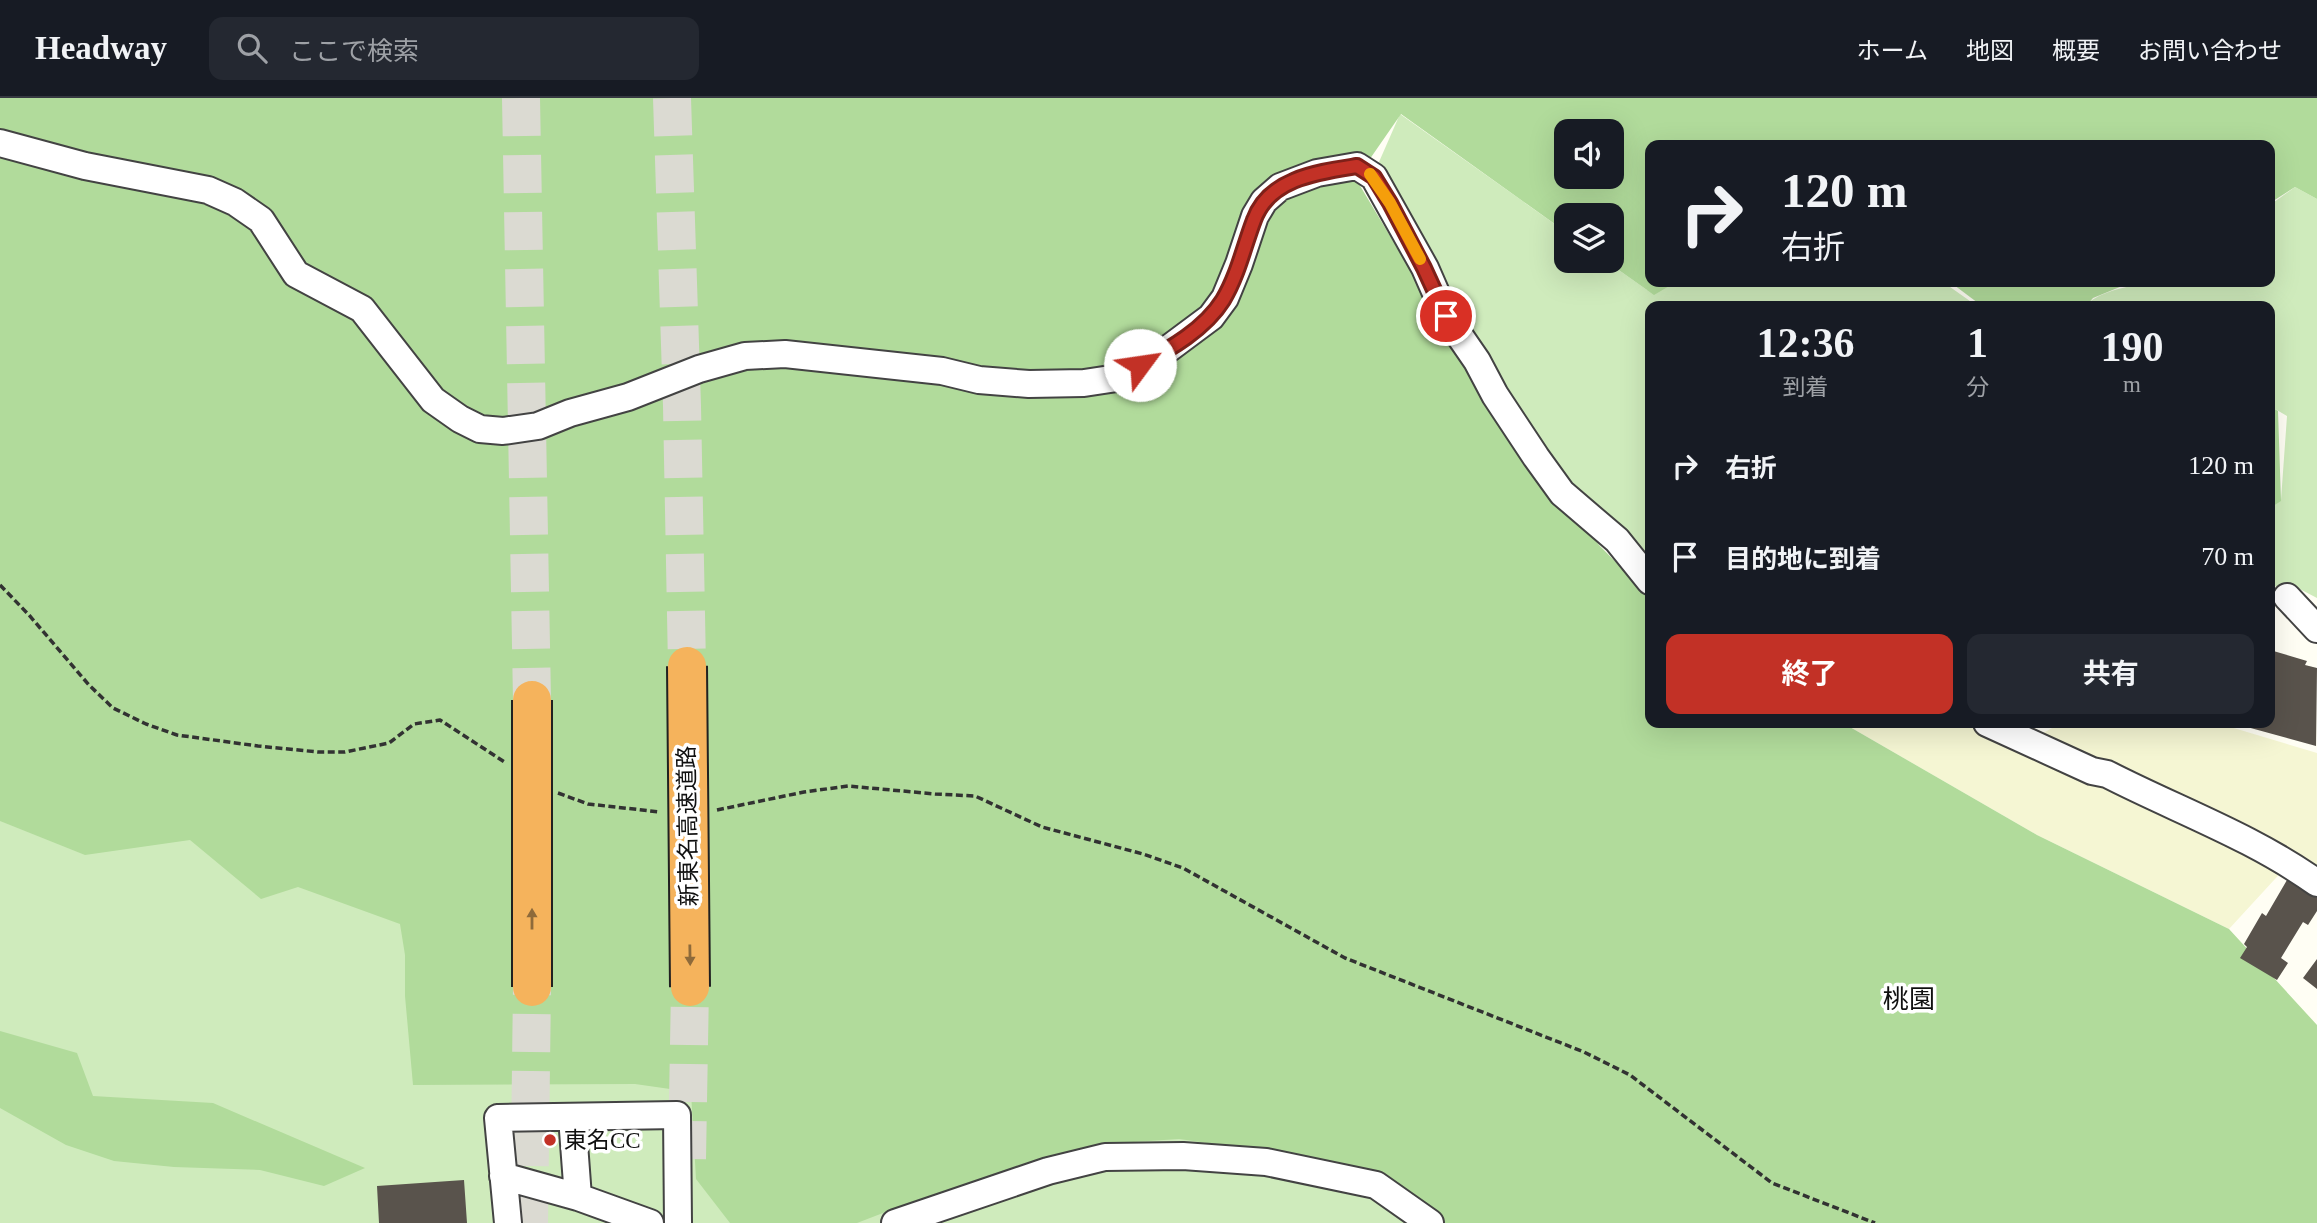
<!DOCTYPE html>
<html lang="ja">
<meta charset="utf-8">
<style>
:root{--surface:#171b24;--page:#242831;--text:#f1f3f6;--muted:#9ea1a6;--line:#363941;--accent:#c23126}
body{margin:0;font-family:"Times New Roman","Noto Sans JP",serif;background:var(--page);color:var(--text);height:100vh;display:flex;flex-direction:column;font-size:26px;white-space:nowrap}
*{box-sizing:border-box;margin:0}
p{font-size:23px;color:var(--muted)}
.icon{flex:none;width:38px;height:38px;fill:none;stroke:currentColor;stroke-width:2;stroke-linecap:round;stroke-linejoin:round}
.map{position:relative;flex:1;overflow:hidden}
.sheet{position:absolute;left:1645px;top:203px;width:630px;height:427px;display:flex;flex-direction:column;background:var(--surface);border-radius:14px;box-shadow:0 7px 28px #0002}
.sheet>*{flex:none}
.banner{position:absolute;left:1645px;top:42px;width:630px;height:147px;border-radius:14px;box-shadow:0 7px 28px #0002;background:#171b24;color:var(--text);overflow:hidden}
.fabs{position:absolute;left:1554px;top:21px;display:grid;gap:14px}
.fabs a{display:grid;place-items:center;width:70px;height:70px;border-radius:14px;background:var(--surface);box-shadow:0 7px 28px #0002;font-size:35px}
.pin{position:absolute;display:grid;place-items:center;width:60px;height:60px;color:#fff;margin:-30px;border:4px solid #fff;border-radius:50%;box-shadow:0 2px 7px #0007}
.me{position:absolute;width:77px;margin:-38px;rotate:59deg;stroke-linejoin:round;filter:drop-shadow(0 0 5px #0008)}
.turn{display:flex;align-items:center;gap:24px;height:147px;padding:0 21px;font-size:32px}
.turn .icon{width:91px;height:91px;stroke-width:2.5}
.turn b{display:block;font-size:49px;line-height:60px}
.eta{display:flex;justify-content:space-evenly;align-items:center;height:119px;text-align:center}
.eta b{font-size:42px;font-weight:700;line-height:49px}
.action{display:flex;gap:14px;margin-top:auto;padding:14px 21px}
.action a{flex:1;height:80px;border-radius:14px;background:var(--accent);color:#fff;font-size:28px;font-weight:700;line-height:80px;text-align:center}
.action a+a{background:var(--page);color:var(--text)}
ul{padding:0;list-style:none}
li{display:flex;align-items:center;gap:21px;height:91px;padding:0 21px}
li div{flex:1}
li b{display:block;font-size:26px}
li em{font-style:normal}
header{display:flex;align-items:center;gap:42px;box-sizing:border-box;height:98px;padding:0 35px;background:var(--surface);border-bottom:2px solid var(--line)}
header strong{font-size:33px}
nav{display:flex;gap:38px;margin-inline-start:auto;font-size:24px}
.search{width:490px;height:63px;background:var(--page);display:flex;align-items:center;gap:18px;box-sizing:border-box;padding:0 24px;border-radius:14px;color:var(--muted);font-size:26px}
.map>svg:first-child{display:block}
</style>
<header>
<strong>Headway</strong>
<div class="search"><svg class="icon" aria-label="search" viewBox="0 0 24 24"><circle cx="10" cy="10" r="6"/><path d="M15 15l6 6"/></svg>ここで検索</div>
<nav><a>ホーム</a><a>地図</a><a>概要</a><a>お問い合わせ</a></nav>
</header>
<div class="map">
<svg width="2317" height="1125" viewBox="0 0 2317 1125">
<rect width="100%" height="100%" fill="#fffef4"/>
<path fill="#f5f6d3" d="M 1843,625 L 1989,625 L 2036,639 L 2061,625 L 2217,625 L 2317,655 L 2317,784 L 2286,769 L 2229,831 L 2037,737 Z"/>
<path fill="#cfebbc" d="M 1400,16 L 1566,134 L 1566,163 L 1606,163 L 1647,192 L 1668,184 L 1943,184 L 1977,208 L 1847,208 L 1776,204 L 1774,208 L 1650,208 L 1650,472 L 1562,379 L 1451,205 L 1379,64 Z
M 2295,89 L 2317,101 L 2317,500 L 2292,487 L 2270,489 L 2270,410 L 2281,402 L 2287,318 L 2270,308 L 2270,208 L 2084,208 C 2121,174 2221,184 2270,184 L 2270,107 Z
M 0,662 L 1283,1046 L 1412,1125 L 0,1125 Z"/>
<path fill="#b1db9b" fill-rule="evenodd" d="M 0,0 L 2317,0 L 2317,101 L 2295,89 L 2270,105 L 2270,47 L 1650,47 L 1650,184 L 1676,184 L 1654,197 L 1606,163 L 1612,163 L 1612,117 L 1566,117 L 1566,134 L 1401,16 L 1356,81 L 1457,250 L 1599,447 L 1650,499 L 1650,625 L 1843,625 L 2037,737 L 2229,831 L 2317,927 L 2317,1125 L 1435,1125 L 1392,1092 L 1307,1059 L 1179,1041 L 1103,1046 L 909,1105 L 857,1125 L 730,1125 L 696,1081 L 691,994 L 635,986 L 413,987 L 405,898 L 405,857 L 400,826 L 298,789 L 261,801 L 190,742 L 85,757 L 0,723 ZM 1566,33 L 1612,33 L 1612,79 L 1566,79 Z
M 1950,184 L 2132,184 L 2093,200 L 2086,208 L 1982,208 Z
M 2270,308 L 2278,313 L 2281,403 L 2270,410 Z
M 0,933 L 77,955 L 93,998 L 213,1005 L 365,1070 L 324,1088 L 260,1072 L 174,1069 L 114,1063 L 66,1047 L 0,1010 Z"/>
<path fill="#59534c" d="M 2270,552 L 2307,563 L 2305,567 L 2317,570 L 2316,648 L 2236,626 L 2270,625 Z
M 2287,782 L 2317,800 L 2317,813 L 2308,827 L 2303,824 L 2281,860 L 2288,865 L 2277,882 L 2240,860 L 2247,849 L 2244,846 L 2262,815 L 2266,818 Z
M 2317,861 L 2317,891 L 2303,880 Z
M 464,1082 L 467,1125 L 379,1125 L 377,1088 Z"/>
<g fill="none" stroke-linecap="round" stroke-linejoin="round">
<path stroke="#dbdad2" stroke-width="38" stroke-dasharray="38 19" stroke-linecap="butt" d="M 521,0 L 532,602
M 672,0 L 682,308 L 687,568
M 687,1061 L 690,889
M 529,1125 L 532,889"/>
<defs>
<path id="minor" d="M 0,45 L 85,68 L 208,92 L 235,104 L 261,122 L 296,176 L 362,211 L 433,302 L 460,321 L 480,331 L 503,333 L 538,328 L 570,315 L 628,299 L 699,271 L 745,258 L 785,256 L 942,273 L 979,282 L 1029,286 L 1084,285 L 1117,280 L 1164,254 L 1211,219 L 1225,200 L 1239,166 L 1255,118 L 1264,103 L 1280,89 L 1317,75 L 1357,68 L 1374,79 L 1425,170 L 1446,218 L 1477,263 L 1495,297 L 1536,359 L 1562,395 L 1617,442 L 1650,483
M 2287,499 L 2317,531
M 1987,625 L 2092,673 L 2107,676 C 2177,712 2253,739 2317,785
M 572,1019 L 578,1099
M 503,1078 L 578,1099 L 650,1125
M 508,1125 L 498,1020 L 677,1017 L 678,1125
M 895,1125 L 1048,1073 L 1105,1059 L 1183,1058 L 1266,1064 L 1376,1087 L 1430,1125"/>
</defs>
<use href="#minor" stroke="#434343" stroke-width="30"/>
<path stroke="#323232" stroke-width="3.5" stroke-dasharray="7 3.5" stroke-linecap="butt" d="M 0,487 L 29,517 L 89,587 L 113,610 L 146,626 L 177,637 L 258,648 L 318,654 L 345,654 L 389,645 L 414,626 L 440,622 L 506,665
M 558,695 L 588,706 L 660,714
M 717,712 L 804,694 L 848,688 L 935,696 L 975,698 L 1042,729 L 1143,756 L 1183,770 L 1345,860 L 1584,954 L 1630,977 L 1772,1085 L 1875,1125"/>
<use href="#minor" stroke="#fff" stroke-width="26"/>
<defs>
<path id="highway-bridge" d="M 687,568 L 690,889
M 532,889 L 532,602"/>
</defs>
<use href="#highway-bridge" stroke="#212121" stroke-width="42" stroke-linecap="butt"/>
<use href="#highway-bridge" stroke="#f5b35c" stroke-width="38"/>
</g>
<defs><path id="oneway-solid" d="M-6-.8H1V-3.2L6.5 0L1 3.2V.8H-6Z" transform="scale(1.75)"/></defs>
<g fill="#8e6a3a">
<use href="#oneway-solid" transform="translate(532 821) rotate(-90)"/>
<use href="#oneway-solid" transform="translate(690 857) rotate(89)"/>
</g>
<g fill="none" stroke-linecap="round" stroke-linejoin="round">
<defs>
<path id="route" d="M 1140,267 C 1170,251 1205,231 1223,202 C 1238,177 1244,148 1254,122 C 1269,80 1319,74 1357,68 L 1374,79 L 1390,105 L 1424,170 L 1446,218"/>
</defs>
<use href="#route" stroke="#7e2019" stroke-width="18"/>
<use href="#route" stroke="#c23126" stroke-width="12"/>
<path stroke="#f59e0b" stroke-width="12" d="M 1370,76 L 1390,105 L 1420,161"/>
</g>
<circle fill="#c23126" stroke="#fff" stroke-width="2.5" cx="550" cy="1042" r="7"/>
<g text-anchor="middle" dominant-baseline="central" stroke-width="7" stroke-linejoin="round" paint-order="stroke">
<g font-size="23" fill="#101010" stroke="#fff">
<text transform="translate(688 728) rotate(-91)">新東名高速道路</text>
</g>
<g font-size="23" fill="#101010" stroke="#fff" text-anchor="start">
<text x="564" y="1042">東名CC</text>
</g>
<g font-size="26" fill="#101010" stroke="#fff">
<text x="1909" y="901">桃園</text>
</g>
</g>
</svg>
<div class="fabs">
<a><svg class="icon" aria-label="sound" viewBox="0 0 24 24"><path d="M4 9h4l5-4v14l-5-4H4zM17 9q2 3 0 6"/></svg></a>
<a><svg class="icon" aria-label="layers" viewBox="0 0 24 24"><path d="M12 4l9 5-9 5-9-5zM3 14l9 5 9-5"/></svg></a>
</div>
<div class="pin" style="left:1446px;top:218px;background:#d93025"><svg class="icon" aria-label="arrive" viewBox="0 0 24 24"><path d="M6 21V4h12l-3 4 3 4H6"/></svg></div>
<svg class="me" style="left:1140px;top:267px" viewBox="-20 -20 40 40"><circle r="19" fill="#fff"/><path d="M0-13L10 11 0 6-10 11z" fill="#c23126"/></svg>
<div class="banner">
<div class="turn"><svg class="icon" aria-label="right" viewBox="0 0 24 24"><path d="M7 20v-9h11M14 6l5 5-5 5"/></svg><div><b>120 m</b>右折</div></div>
</div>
<section class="sheet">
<div class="eta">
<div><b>12:36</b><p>到着</p></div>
<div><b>1</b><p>分</p></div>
<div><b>190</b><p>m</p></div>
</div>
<ul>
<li><svg class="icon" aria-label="right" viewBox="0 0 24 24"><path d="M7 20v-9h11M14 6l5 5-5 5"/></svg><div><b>右折</b></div><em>120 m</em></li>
<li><svg class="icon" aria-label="arrive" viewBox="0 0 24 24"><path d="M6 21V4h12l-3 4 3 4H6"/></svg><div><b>目的地に到着</b></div><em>70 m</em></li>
</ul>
<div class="action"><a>終了</a><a>共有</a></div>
</section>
</div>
